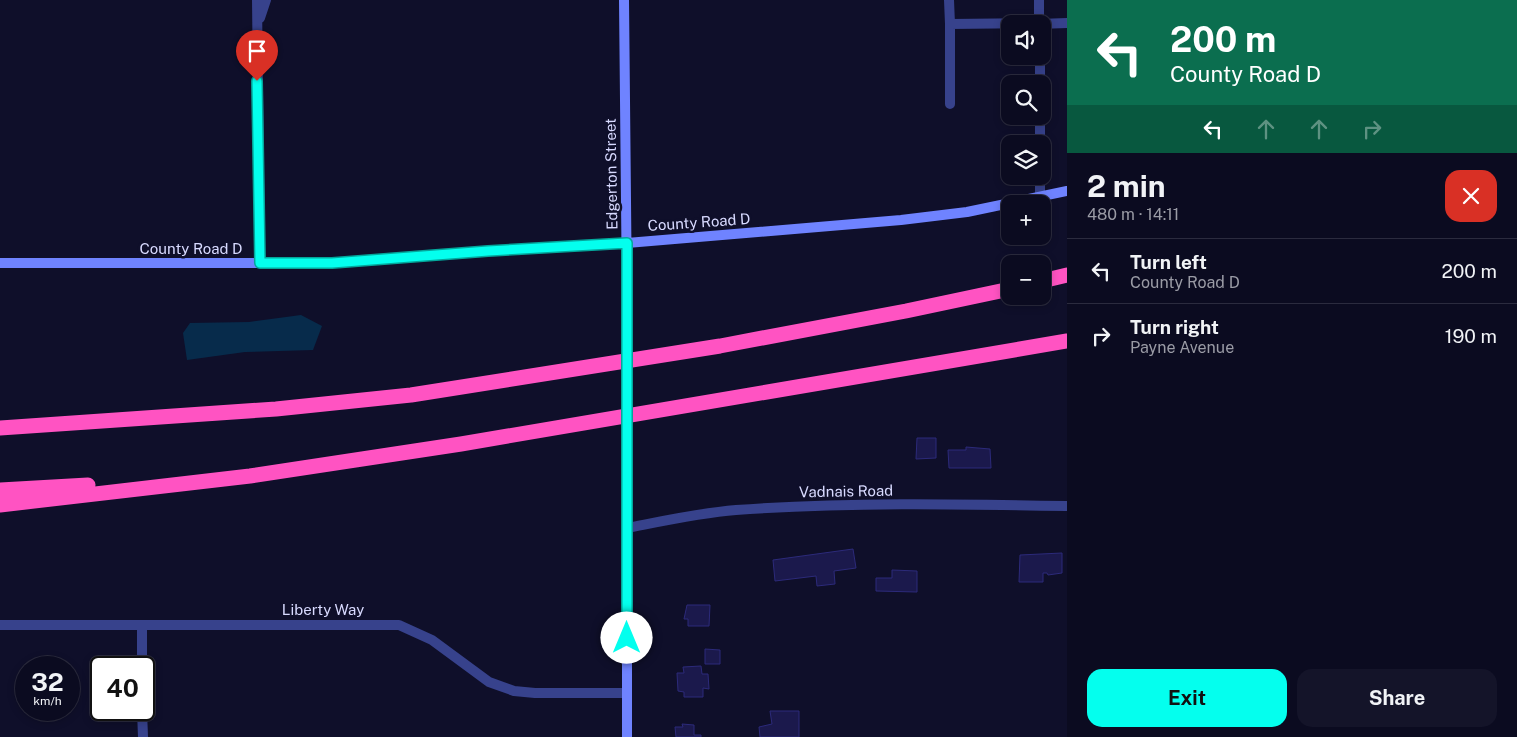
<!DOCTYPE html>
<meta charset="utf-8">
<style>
:root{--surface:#0b0b20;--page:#141429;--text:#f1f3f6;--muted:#9a9ba5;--line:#2b2b3e;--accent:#04ffee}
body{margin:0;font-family:"Public Sans",sans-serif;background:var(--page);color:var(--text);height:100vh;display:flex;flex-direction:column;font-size:19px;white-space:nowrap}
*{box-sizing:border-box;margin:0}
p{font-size:16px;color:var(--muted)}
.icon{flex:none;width:28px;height:28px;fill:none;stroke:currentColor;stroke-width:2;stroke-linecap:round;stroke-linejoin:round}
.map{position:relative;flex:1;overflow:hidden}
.panel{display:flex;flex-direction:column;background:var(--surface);width:450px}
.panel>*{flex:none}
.guide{background:#0b6e4f;color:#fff;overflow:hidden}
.tools{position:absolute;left:1001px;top:15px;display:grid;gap:10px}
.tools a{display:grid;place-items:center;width:50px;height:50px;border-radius:10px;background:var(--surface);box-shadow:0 2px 8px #0003,0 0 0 1px var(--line);font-size:25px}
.speed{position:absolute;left:15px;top:656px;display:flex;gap:10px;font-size:25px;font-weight:700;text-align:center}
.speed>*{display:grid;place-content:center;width:65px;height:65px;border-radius:50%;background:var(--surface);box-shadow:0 2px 8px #0003,0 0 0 1px var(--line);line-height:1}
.speed small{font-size:12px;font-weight:400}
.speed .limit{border:2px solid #111;border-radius:8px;background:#fff;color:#111}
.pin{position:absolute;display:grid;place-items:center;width:42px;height:42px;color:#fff;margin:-51px -21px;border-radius:50% 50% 50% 0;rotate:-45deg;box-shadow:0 0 5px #0007}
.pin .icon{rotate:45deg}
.me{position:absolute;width:55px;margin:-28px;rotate:0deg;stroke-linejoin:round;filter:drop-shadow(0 0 4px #0008)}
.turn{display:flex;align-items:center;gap:18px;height:105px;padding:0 20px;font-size:22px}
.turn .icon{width:65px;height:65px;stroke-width:2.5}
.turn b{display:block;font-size:35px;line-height:42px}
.lanes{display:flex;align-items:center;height:48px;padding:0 20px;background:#0003;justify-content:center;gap:25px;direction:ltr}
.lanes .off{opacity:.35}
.round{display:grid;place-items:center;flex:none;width:52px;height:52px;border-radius:15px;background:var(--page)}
.summary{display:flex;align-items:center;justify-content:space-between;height:85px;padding:0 20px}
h1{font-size:30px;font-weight:700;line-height:38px}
.primary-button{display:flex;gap:10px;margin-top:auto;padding:10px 20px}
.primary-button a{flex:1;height:58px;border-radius:15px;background:var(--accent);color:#111;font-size:20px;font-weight:700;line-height:58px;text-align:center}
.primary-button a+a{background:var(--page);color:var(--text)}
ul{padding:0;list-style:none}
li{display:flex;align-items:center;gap:15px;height:65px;padding:0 20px;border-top:1px solid var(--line)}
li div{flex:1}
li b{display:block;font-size:19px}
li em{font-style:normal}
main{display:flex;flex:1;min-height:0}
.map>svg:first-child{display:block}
</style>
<main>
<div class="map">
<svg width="1067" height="737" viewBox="0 0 1067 737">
<rect width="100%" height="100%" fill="#0f0f2a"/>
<path fill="#072b4b" d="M 301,315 L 322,326 L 313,350 L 245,352 L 187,360 L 183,333 L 190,323 L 249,322 Z"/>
<path fill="#1b194c" stroke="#2c2a7a" d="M 917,438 L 936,438 L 936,458 L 916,459 Z
M 966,447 L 990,449 L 991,468 L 949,468 L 948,450 L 966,450 Z
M 853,549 L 856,568 L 834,571 L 835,584 L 817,586 L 816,576 L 775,581 L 773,560 Z
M 1062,553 L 1062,573 L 1048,575 L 1047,573 L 1043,573 L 1043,582 L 1019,582 L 1020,555 Z
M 892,570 L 917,571 L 917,592 L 876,591 L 876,578 L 892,578 Z
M 687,605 L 710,605 L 709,626 L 688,626 L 688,619 L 684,619 Z
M 705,649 L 720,650 L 720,664 L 705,664 Z
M 701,666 L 702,674 L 708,674 L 709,689 L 703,688 L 703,697 L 684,697 L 684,692 L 678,691 L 677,673 L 684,673 L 683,667 Z
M 770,711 L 799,711 L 799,737 L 760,737 L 759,727 L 772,724 Z
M 682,724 L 694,725 L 694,735 L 701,735 L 701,737 L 676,737 L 675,727 L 683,727 Z"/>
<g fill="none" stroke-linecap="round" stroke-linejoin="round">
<path stroke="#37428c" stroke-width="10" d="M 257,0 L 260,263
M 949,0 L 950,24
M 260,18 L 266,0
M 1039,24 L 1067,23
M 1040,56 L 1040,84
M 950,104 L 950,24 L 1039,23 L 1039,0
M 1040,116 L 1040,144
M 1040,176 L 1040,197
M 627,528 C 663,521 699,513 736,510 C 845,502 957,504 1067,506
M 0,625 L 399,625 L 432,640 L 489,682 L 514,691 L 535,693 L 627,693
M 142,625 L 142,668
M 142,710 L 143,737"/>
<path stroke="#6f83ff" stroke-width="10" d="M 624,0 L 627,300
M 0,263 L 332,263 L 489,251 L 627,243 L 901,220 L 967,212 L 1067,191
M 627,477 L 627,737"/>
<path stroke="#ff53c2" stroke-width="15" d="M 1042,281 L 1067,275
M 0,428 L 276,409 L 411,395 L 720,346 L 906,311 L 1010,289
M 0,490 L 88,485
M 0,505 L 250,476 L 461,444 L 1067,341"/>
<path stroke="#6f83ff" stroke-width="10" d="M 627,300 L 627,477"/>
</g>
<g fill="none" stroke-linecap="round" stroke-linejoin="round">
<defs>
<path id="route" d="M 257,81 L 260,263 L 332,263 L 488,251 L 627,243 L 627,638"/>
</defs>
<use href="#route" stroke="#03a69b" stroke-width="12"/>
<use href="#route" stroke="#04ffee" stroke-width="9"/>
</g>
<g text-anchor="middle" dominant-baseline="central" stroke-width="5" stroke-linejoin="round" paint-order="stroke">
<g font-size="15" fill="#d8daff" stroke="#0f0f2a">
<text transform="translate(611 174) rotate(-91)">Edgerton Street</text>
<text transform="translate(699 222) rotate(-4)">County Road D</text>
<text x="191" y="248">County Road D</text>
<text transform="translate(846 491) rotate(-1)">Vadnais Road</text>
<text x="323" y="609">Liberty Way</text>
</g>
</g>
</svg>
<div class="tools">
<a><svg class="icon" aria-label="sound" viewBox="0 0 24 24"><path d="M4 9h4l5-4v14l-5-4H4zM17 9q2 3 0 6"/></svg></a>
<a><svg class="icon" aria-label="search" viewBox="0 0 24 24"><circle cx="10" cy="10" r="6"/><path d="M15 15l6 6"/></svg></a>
<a><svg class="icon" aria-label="layers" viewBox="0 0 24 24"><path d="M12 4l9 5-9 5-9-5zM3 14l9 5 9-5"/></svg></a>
<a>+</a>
<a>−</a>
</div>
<div class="speed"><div>32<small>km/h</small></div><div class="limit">40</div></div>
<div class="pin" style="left:257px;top:81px;background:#d93025"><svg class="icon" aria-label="arrive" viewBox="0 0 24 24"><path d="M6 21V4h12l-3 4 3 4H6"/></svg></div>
<svg class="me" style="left:627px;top:638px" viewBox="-20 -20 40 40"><circle r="19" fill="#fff"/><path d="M0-13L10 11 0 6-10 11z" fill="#04ffee"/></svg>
</div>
<section class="panel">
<div class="guide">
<div class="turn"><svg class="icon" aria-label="left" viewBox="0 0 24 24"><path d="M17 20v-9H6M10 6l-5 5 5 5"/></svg><div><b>200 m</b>County Road D</div></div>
<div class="lanes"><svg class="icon" aria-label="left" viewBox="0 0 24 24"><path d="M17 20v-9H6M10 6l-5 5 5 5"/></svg><svg class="icon off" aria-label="ahead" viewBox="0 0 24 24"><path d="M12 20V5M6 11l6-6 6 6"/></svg><svg class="icon off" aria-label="ahead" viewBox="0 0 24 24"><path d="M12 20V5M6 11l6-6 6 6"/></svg><svg class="icon off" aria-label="right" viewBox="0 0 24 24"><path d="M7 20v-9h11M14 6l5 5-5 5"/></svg></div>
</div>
<div class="summary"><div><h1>2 min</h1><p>480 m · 14:11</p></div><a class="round" style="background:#d93025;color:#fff"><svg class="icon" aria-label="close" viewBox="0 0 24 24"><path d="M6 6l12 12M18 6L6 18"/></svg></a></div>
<ul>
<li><svg class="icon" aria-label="left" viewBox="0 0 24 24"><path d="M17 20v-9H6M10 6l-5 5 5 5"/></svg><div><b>Turn left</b><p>County Road D</p></div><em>200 m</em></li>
<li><svg class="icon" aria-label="right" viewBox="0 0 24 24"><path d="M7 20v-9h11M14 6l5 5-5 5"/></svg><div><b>Turn right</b><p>Payne Avenue</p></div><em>190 m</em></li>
</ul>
<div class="primary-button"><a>Exit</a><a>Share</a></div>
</section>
</main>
